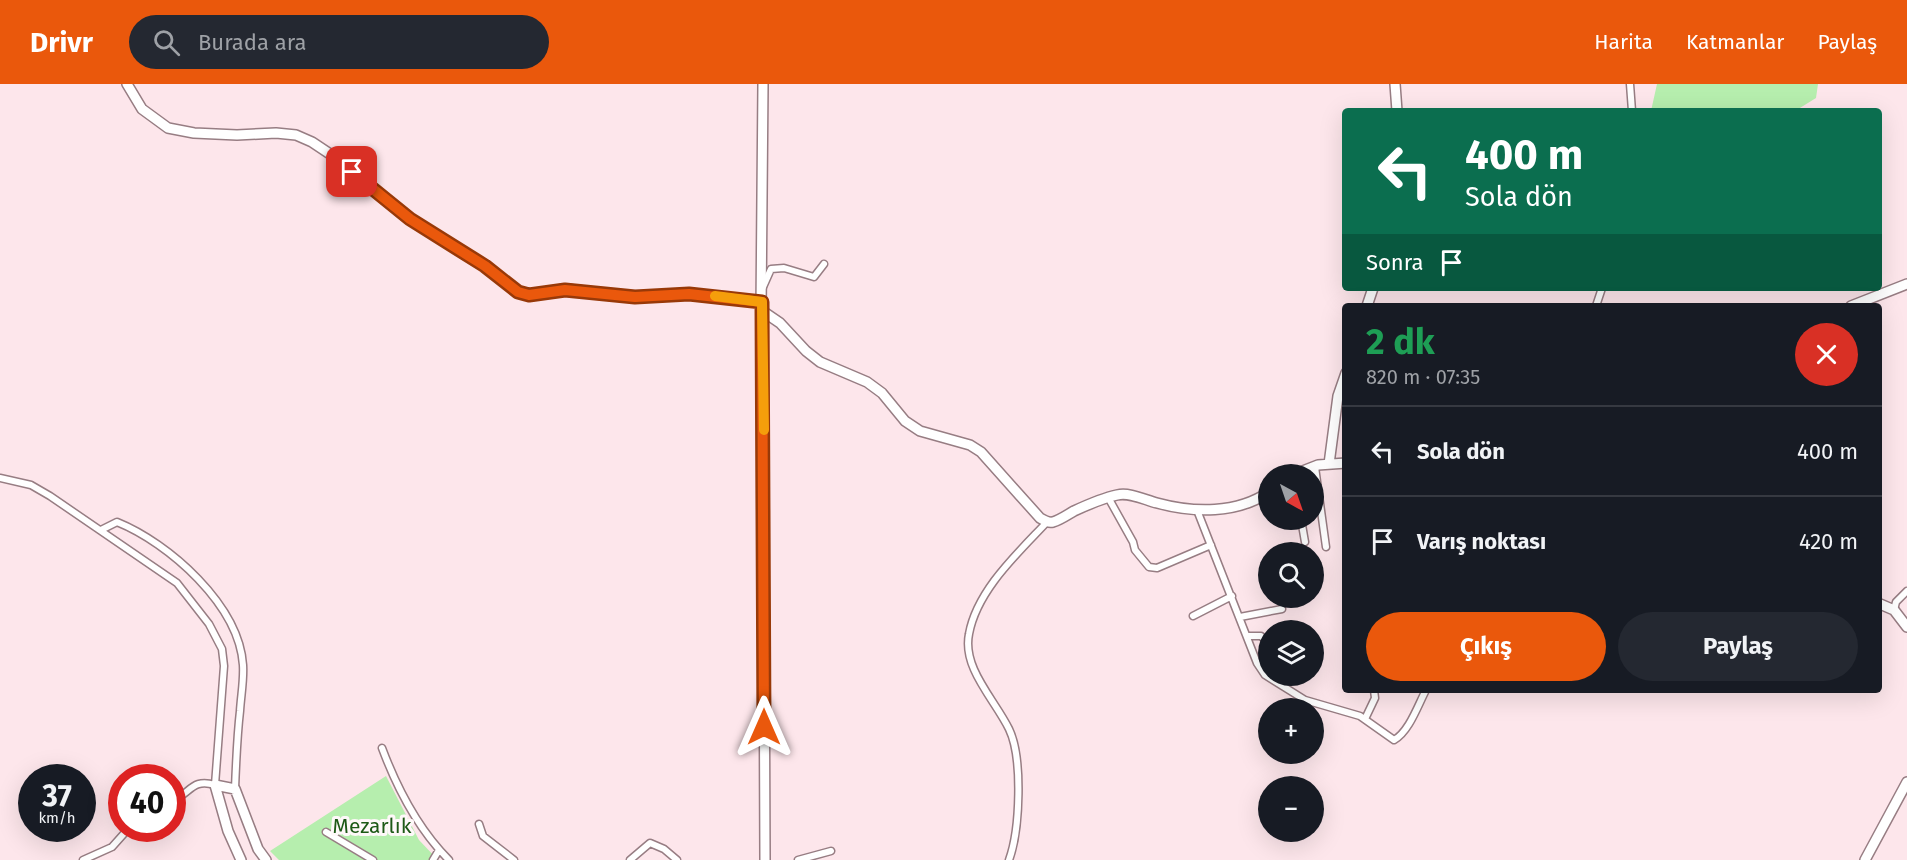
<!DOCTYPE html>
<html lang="tr">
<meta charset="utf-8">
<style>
:root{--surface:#171b24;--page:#242831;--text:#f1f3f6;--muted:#9ea1a6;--line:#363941;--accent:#ea580c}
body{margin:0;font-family:"Fira Sans",sans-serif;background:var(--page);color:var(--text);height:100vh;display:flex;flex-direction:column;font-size:22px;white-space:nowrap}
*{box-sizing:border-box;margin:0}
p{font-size:20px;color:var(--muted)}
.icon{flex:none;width:33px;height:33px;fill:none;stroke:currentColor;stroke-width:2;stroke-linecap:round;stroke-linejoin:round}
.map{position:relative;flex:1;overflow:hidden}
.panel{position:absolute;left:1342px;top:219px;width:540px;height:390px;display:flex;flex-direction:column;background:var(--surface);border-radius:6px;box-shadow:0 6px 24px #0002}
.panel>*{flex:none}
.top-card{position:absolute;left:1342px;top:24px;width:540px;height:183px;border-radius:6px;box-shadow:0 6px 24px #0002;background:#0b6e4f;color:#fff;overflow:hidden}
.needle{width:39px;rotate:140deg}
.controls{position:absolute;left:1258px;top:380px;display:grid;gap:12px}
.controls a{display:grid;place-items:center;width:66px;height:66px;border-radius:50%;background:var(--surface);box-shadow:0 6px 24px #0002;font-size:30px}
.speed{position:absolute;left:18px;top:680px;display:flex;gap:12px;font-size:30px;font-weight:700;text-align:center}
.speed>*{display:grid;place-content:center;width:78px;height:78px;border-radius:50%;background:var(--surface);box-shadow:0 6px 24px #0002;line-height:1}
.speed small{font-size:15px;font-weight:400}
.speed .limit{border:9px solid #d22;background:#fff;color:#111}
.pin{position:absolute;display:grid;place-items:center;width:51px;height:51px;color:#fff;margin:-26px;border-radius:12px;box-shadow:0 3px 9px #0006}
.me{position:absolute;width:66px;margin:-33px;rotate:0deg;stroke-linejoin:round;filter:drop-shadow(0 0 4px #0008)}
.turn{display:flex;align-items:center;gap:21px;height:126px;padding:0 24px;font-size:27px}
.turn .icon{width:78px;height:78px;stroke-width:2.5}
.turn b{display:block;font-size:42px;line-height:51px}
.then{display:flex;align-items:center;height:57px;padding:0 24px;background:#0003;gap:12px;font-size:22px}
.round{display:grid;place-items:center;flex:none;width:63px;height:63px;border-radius:32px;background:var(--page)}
.head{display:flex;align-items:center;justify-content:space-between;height:102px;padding:0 24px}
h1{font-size:36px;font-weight:700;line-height:45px;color:#1e9e55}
.primary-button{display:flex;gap:12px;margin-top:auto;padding:12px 24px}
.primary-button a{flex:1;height:69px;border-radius:36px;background:var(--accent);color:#fff;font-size:24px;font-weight:700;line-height:69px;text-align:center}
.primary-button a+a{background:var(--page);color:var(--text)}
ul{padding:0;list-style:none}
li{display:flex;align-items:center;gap:18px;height:90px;padding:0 24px;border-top:2px solid var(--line)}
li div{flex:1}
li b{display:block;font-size:22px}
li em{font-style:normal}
header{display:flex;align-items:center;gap:36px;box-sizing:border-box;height:84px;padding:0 30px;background:var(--accent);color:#fff}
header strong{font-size:28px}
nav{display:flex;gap:33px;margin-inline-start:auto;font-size:21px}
.search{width:420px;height:54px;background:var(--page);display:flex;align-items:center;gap:15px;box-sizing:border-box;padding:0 21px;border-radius:33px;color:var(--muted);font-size:22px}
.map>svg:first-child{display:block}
</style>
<header>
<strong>Drivr</strong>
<div class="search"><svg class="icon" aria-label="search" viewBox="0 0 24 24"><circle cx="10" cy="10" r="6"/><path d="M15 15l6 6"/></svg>Burada ara</div>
<nav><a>Harita</a><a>Katmanlar</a><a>Paylaş</a></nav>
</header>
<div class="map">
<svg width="1907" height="776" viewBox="0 0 1907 776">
<rect width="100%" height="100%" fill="#fde6eb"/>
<path fill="#b6eeae" d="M 1657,0 L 1818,0 L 1816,14 L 1795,27 L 1651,27 Z
M 386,692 L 419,756 L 438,776 L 279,776 L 270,767 Z"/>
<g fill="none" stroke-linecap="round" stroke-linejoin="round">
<defs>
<path id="street" d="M 1630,0 L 1632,27
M 763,203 L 771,185 L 784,184 L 814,193 L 824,180
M 1596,222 L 1602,204
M 1315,383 L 1326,463
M 0,394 L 31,401 L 50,412 L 177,499 L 209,540 L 222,565 L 224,582 L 215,701 C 192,694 191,709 172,717
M 1109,415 L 1133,458 L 1135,466 L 1149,483 L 1157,484 L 1211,461
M 1197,426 L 1257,579 L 1265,591 L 1305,616 L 1360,632 L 1394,656 C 1409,648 1418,621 1426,606
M 1301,435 L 1305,458
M 101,446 L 117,438 C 169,459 239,521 243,581 C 244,596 241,611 240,627 C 237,653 236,679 235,705
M 1894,526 L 1896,518 L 1907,507
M 1193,532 L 1232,512
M 1240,533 L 1282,525
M 1248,552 L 1261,552 L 1266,557
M 1365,635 L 1375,614 L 1374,606
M 382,664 C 397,704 419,746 449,776
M 479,740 L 483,752 L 514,776
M 326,748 L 373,776
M 83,776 L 112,763 L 129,744
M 433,776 L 439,766
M 630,776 L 650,759 L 664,765 L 677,776
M 798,776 L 831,767
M 1009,776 C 1020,746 1023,674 1009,645 C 995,616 962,584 969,550 C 977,506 1018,469 1047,438"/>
<path id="secondary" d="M 127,0 L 142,25 L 168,44 L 194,49 L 237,51 L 276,49 L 296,51 L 312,58 L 336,74 L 410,135 L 485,182 L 518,208 L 529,211 L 565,205 L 635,213 L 689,210 L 762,218
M 763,0 L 761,226 L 763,275 L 765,776
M 1395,0 L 1397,27
M 1367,222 L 1373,204
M 1851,222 L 1907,200
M 761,226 L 780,239 L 806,267 L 820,278 L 867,298 L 882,309 L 905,337 L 920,347 L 970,361 L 981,368 L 1040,434 C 1045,437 1048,439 1053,438 C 1060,436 1067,431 1074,427 C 1087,421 1103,414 1117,411 C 1130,408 1145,416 1157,419 C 1194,429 1237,430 1269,408
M 1329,380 L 1338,312 L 1346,289
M 1295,390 L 1318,381 L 1346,379
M 1880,520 L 1894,526 L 1907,543
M 241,776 L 228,747 L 215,701 L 235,705 L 258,765 L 266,776
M 1865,776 L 1907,698"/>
</defs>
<use href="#street" stroke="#977d83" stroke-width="9"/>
<use href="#secondary" stroke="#977d83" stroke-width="12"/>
<use href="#street" stroke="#fff" stroke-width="6"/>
<use href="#secondary" stroke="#fff" stroke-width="9"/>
</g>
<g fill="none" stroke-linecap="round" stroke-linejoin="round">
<defs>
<path id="route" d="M 352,88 L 410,135 L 485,182 L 518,208 L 529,211 L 565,206 L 635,213 L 689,210 L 762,218 L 764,643"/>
</defs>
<use href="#route" stroke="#983908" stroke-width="15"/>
<use href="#route" stroke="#ea580c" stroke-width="10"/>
<path stroke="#f59e0b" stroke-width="10" d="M 715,212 L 762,218 L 764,346"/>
</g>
<g text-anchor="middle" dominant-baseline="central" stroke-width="6" stroke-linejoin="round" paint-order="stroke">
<g font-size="21" fill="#1d5916" stroke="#fef8f9">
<text x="372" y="742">Mezarlık</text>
</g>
</g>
</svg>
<div class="controls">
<a><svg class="needle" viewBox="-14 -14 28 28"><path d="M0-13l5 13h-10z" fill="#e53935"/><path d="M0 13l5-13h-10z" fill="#9ea1a6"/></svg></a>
<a><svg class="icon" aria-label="search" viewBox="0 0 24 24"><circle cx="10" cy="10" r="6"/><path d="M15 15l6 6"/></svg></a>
<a><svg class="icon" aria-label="layers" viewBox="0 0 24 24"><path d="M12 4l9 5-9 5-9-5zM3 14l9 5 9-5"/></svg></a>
<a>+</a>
<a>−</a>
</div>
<div class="speed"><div>37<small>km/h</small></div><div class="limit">40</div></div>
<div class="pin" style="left:352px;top:88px;background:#d93025"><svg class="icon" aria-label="arrive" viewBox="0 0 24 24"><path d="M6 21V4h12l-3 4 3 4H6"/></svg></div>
<svg class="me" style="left:764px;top:643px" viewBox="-20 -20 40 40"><path d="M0-17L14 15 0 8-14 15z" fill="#ea580c" stroke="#fff" stroke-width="4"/></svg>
<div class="top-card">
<div class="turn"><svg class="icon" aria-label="left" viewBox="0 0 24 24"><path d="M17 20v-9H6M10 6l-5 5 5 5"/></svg><div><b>400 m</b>Sola dön</div></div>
<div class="then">Sonra<svg class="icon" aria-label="arrive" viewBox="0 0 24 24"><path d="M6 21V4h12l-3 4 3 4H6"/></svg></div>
</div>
<section class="panel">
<div class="head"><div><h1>2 dk</h1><p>820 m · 07:35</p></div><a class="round" style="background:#d93025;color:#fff"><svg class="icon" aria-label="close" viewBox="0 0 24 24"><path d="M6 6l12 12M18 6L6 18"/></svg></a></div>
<ul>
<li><svg class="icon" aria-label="left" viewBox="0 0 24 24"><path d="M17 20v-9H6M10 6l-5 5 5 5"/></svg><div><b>Sola dön</b></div><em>400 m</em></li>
<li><svg class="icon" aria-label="arrive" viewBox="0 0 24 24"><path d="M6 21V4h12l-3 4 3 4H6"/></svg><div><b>Varış noktası</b></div><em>420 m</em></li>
</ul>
<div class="primary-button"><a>Çıkış</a><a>Paylaş</a></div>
</section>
</div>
